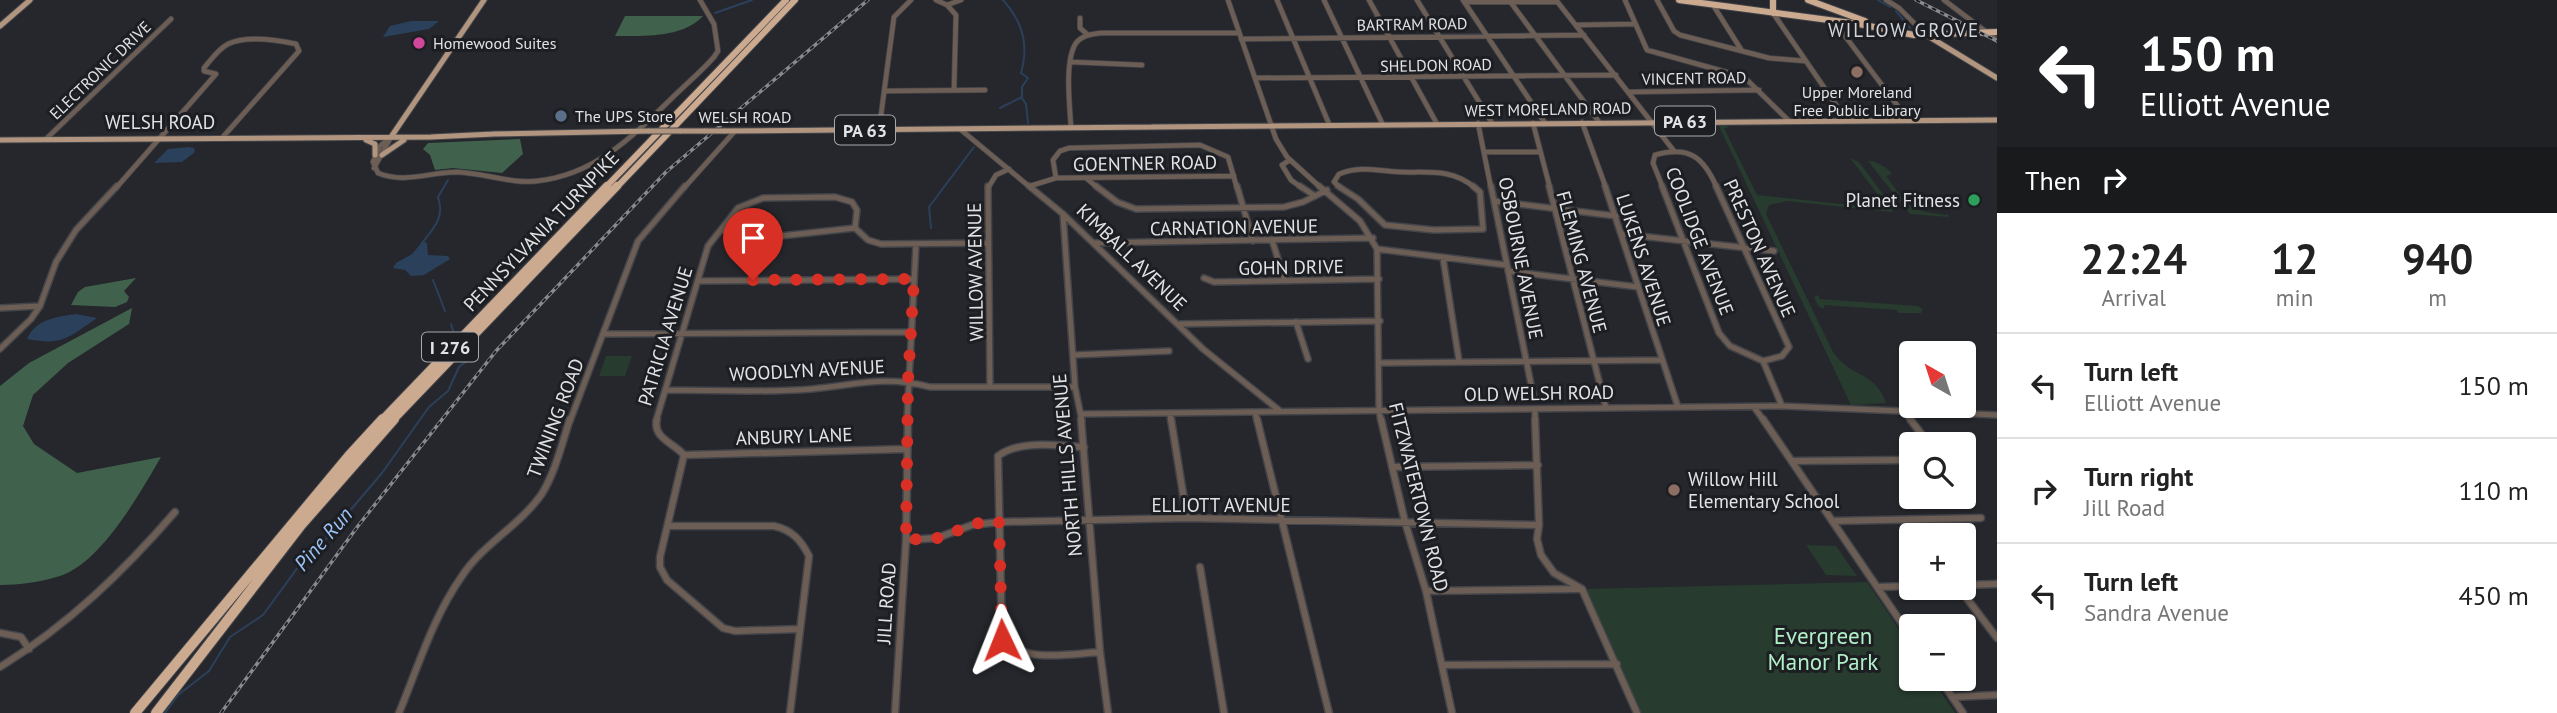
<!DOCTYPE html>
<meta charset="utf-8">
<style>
:root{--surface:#fff;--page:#f2f2f2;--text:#222;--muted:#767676;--line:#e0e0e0}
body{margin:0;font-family:"PT Sans",sans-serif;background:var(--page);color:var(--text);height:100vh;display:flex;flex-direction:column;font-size:26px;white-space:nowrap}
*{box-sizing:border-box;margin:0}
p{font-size:23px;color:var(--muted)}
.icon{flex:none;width:38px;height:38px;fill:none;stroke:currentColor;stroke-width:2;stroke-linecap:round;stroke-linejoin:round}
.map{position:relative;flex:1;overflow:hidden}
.details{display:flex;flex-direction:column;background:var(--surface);width:560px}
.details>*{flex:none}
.hud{background:#202124;color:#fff;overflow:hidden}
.needle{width:46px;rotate:321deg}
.controls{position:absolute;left:1899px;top:341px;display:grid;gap:14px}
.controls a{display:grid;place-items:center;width:77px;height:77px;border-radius:7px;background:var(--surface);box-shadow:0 2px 5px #0004;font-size:35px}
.pin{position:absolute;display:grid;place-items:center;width:60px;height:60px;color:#fff;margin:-72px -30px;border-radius:50% 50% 50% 0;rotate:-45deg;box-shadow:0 0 7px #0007}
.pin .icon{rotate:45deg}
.me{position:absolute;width:77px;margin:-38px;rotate:358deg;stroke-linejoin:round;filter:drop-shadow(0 0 5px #0008)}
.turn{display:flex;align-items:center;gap:24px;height:147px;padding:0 28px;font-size:32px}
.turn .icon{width:91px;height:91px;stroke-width:2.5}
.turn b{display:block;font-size:49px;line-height:60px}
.then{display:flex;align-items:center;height:66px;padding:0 28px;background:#0003;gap:14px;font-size:26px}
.eta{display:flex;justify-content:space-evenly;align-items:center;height:119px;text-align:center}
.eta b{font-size:42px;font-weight:700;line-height:49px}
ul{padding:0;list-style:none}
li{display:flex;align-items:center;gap:21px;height:105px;padding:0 28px;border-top:2px solid var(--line)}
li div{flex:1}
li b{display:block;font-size:26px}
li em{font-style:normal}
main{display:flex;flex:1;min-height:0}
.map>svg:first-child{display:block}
</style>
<main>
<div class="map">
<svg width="1997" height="713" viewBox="0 0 1997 713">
<rect width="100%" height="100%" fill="#25272c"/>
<path fill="#273b2e" d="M 1725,123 L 1728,128 L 1724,128 L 1757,195 L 1889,209 L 1850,158 L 1859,162 L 1894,209 L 1891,212 L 1787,201 L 1769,205 L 1766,214 L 1833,352 C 1850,378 1876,371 1886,403 L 1851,405 L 1718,124 Z
M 1868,161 C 1876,160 1888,168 1892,174 L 1886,176 C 1909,207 1907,210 1946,215 L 1947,213 L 1949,217 L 1910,214 Z
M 1818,295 L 1820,299 L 1918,306 L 1923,310 L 1921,313 L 1899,313 L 1896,310 L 1824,305 L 1824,309 L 1818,306 L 1814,297 Z
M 606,356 L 632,356 L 625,376 L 599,376 Z
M 1806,545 L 1836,546 L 1857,576 L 1826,575 Z
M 1867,582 L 1911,647 L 1911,679 L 1932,679 L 1955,713 L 1641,713 L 1585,589 Z"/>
<path fill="#40624d" d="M 625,16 L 703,16 C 683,38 643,36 615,36 Z
M 520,139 L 523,154 L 502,173 L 453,168 L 435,170 L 430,155 L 423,149 L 428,143 Z
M 136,278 L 124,291 L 129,297 L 127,302 L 115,307 L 71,305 L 78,292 L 85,287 Z
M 132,308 L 129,324 L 68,363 L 33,395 L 23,426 L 34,444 L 77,473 L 161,457 C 140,493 101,563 60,576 C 41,582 19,585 0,585 L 0,386 L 29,363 Z"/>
<path fill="#2b405b" d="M 411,21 L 439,21 L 429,29 L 383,37 L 390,26 Z
M 189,147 L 194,148 L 195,152 L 182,162 L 154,163 L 168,149 Z
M 423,241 L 427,243 L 428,255 L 448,256 L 450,259 L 424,275 L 411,276 L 405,270 L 393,268 L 396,263 L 412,254 Z
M 76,314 L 97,318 C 68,338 62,346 27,339 C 36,319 56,317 76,314 Z"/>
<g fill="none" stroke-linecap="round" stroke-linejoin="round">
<path stroke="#2b405b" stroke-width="2" d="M 1878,0 L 1890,7
M 1896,11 L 1910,28
M 715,13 L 752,0
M 1022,98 L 1026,104 L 1028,123
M 1000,108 L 1022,97 L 1022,87 L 1028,78 L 1021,73 C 1029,45 1023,22 1003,0
M 931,228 L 929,207 L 974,147
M 422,243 C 434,228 445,217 438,197 L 448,180
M 433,280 L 445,311
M 451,324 L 454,334
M 165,713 L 178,695 L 209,671 L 230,637 L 263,615 L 312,548 L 325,540 L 382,473 L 429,407 L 448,391 L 459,367 L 467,361 L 468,352"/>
<defs>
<path id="minor-far2" d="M 936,0 L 947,5 L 956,15 L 954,90
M 1228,0 L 1276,139 L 1287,157 L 1321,188
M 1277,0 L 1329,124
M 1324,0 L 1382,123
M 1369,0 L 1437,124
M 1417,0 L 1492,123
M 1463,0 L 1545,123
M 1509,0 L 1599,122
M 1556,0 L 1674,151
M 1625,0 L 1647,50 L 1744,77 L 1788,120
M 1657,0 L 1674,31 L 1680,35 L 1769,58 L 1805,61
M 1886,0 L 1899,8 L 1925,34
M 1944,0 L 1997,40
M 1465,2 L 1557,2
M 947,5 L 961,0
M 1713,5 L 1742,51
M 1773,13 L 1845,118
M 1080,18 L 1080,28 L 1088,35
M 1833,20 L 1909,121
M 1576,25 L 1634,24
M 1241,39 L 1584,35
M 1072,62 L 1142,65
M 1255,78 L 1616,75
M 884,91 L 985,90
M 1629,92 L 1759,90
M 1582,122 L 1606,188
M 1478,123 L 1491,188
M 1533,123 L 1550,188
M 1071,128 C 1070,107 1064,61 1076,43 C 1082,35 1093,34 1102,33 L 1239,33
M 960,129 L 1031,188
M 879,130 L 894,17 L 911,0
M 391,137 L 380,146 L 373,162 L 378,173 C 404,184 430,172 457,172 C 484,173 511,184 537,181 C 595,175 633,136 672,98 C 686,84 701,72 714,57 L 718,51 L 714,24 L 700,0
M 46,139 L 171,19
M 1484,152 L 1539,152
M 1290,160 L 1282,165 L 1291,180 L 1302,188
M 374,168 L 391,137
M 1056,178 L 1234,176
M 1086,178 L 1098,188
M 1030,186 L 1056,178 L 1053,160 L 1060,151 L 1069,148 L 1200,145 L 1228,157 L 1237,188
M 116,188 L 216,74 L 204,71 L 204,68 C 211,60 218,49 228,44 C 247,35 277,40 296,44 L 299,51 L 222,138
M 684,188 L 735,131
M 988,188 L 996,175 L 1009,169
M 1341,188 L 1334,182 L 1339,174 C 1361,165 1377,171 1400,172 C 1427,173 1453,168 1475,188
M 1663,188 L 1653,163 L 1655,155 C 1690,145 1704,158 1717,188"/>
<path id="minor-far1" d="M 988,186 L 990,387
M 1029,186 L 1063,214 L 1203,349 L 1280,411
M 1096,186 L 1117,202 L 1136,209 L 1284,207 L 1303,202 L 1327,190
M 1237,186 L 1253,241
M 1300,186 L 1315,196
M 1319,186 L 1360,221 L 1377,249 L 1379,411 L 1381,421
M 1338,186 L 1358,199 L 1385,225 L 1434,230 L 1483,229 L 1480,192 L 1473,186
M 1491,186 L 1534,399
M 1549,186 L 1606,408
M 1605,186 L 1678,407
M 1662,186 L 1719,333 L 1730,346 L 1763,361
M 1716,186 L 1789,347 L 1782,356 L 1763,361
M 1494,201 L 1616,216
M 1063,214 L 1075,387 L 1082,421
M 855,228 L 868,240 L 881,244 L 987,243
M 721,230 L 771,237 L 855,228
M 1622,234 L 1774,251
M 1272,240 L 1285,281
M 1094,243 L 1373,238
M 1377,249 L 1506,265
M 1443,258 L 1459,361
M 1508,271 L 1638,287
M 1204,278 L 1214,282 L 1379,279
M 699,281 L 914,279
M 0,308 L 40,306
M 1296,322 L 1308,359
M 1180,324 L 1380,321
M 605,334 L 910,332
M 0,349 L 31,319 L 40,306 L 56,262 L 76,230 L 117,186
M 1073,355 L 1169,351
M 1763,361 L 1782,406
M 1379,363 L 1662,360
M 666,390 C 714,390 764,393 812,389 C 856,385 885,375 930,387 L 1075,387
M 1754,407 L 1764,421
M 1535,410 L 1535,421
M 1904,411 L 1912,421
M 1255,412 L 1257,421
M 1081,414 L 1782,406 L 1997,415
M 1170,414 L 1171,421
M 570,421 L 638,241 L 685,186
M 656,421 L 708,246 L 738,208 L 763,198 L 835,197 L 852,202 L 857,210 L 855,228
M 907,421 L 916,244"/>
<path id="minor" d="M 657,419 C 652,438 674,443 684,455 L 660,557 L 660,567 L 667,580 L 723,628 L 735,631 L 800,629
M 1081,419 L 1100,652 L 1108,713
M 1171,419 L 1187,518
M 1257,419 L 1329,713
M 1381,419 L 1405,522 L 1426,591 L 1452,713
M 1535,419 L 1539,525 L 1537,539 L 1541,555 L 1554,573 L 1582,589 L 1637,713
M 1763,419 L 1911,637
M 1910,419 L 1929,444
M 1084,447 C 1057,446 1021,439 998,456 L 1002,640 C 1024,663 1071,654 1100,652
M 684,455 L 906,449
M 1792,461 L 1911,460
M 1392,467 L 1538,465
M 1832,521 L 1981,518
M 668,526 L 774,526 C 792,530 801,540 809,556 L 790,713
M 906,540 L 937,538 L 972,525 L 999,522 L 1187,518 L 1539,525
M 1200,567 L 1224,713
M 1964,585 L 1997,584
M 1877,587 L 1911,586
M 1959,588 L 1997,638
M 1426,591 L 1579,589
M 0,633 L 21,637 L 29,649
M 1443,665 L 1617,664
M 0,667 C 68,625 123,572 175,512
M 1940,679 L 1963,713
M 1952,697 L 1997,695
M 399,713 C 418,667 433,617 462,576 C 483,544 519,526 541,495 C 555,474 562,443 570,419
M 895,713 L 906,540 L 908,419"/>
<path id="major" d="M 0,26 L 30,0
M 1928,36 L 1997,78
M 1152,127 L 1997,120
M 680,131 L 705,131
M 724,131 L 1153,127
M 492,134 L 649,131
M 391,137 L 484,0
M 0,140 L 431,137 L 494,134
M 366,140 L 375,144 L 375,155
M 382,155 L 404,140"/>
<path id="highway-far2" d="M 1679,0 L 1859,24 L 1914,35 L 1997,32
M 1773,0 L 1773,13
M 1808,0 L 1865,21
M 605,188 L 786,0
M 616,188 L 795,0"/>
<path id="highway-far1" d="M 381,421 L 607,186
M 392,421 L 617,186"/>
<path id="highway" d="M 135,713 L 349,456 L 383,419
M 156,713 L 301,525 L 394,419"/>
</defs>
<use href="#minor-far2" stroke="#43454a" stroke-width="6"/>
<use href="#minor-far1" stroke="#43454a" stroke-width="8"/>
<use href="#minor" stroke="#43454a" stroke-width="9"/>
<use href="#major" stroke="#43454a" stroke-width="7"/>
<use href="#highway-far2" stroke="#43454a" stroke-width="8"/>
<use href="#highway-far1" stroke="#43454a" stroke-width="10"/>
<use href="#highway" stroke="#43454a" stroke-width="12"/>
<use href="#minor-far2" stroke="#6c5e54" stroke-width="4.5"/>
<use href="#minor-far1" stroke="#6c5e54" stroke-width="5"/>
<use href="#minor" stroke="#6c5e54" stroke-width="6"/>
<use href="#major" stroke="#b1957f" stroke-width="5"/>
<use href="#highway-far2" stroke="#ccaa90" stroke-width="6"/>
<use href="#highway-far1" stroke="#ccaa90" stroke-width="8"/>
<use href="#highway" stroke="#ccaa90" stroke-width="10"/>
<defs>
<path id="rail" d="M 1916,0 L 1997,41
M 221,713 L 358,526 L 496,351 L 666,172 L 868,0"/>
</defs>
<use href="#rail" stroke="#888a8e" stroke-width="3.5"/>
<use href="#rail" stroke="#1c1e22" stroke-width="2" stroke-dasharray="4.5" stroke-linecap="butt"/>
<defs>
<path id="major-bridge" d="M 649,131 L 680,131
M 705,131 L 724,131"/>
</defs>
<use href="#major-bridge" stroke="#43454a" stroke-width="7" stroke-linecap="butt"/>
<use href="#major-bridge" stroke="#b1957f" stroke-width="5"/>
</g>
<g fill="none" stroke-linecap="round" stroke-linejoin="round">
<path stroke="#d93025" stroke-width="12" stroke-dasharray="0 21.6" d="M 753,280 L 914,279 L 908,381 L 906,540 L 937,538 L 979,523 L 999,522 L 1002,640"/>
</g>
<circle fill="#d1479c" stroke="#1c1e22" stroke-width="2.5" cx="419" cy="43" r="7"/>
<g fill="#8d6e63" stroke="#1c1e22" stroke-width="2.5">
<circle cx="1857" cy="72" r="7"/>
<circle cx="1674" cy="490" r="7"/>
</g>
<circle fill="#5c6f8a" stroke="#1c1e22" stroke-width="2.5" cx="561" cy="116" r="7"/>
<circle fill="#2e9e5b" stroke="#1c1e22" stroke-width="2.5" cx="1974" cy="200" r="7"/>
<g text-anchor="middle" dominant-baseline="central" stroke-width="6" stroke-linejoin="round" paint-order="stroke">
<g font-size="16" fill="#e1e3e6" stroke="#1c1e22">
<text transform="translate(1412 24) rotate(-1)">BARTRAM ROAD</text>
<text transform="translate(1436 65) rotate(-1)">SHELDON ROAD</text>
<text transform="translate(100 70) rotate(-44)">ELECTRONIC DRIVE</text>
<text transform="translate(1694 78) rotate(-1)">VINCENT ROAD</text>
<text transform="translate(1548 109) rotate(-1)">WEST MORELAND ROAD</text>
<text x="745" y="117">WELSH ROAD</text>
</g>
<g font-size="16" fill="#e1e3e6" stroke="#1c1e22" text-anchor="start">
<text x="433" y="43">Homewood Suites</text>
<text x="1857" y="92" text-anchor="middle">Upper Moreland<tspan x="1857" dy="18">Free Public Library</tspan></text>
<text x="575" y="116">The UPS Store</text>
</g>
<g fill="#1c1e22" stroke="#a6a8ab" stroke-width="2">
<rect x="1655" y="106.5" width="60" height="29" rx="5"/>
<rect x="835" y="115.5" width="60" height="29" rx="5"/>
<rect x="422" y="332.5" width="56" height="29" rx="5"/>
</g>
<g font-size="18" font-weight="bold" fill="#e1e3e6">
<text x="1685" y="121">PA 63</text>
<text x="865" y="130">PA 63</text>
<text x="450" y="347">I 276</text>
</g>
<g font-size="19" letter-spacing="2" fill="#d2d5db" stroke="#1c1e22">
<text x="1904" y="30">WILLOW GROVE</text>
</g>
<g font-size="19" fill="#e1e3e6" stroke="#1c1e22">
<text x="160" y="122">WELSH ROAD</text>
<text transform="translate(1145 163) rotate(-1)">GOENTNER ROAD</text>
<text transform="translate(1234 227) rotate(-1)">CARNATION AVENUE</text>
<text transform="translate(541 231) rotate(-46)">PENNSYLVANIA TURNPIKE</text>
<text transform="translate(1700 241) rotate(69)">COOLIDGE AVENUE</text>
<text transform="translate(1760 248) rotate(66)">PRESTON AVENUE</text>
<text transform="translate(1132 257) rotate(44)">KIMBALL AVENUE</text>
<text transform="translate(1521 258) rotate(79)">OSBOURNE AVENUE</text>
<text transform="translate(1644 260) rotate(72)">LUKENS AVENUE</text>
<text transform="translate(1582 262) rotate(75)">FLEMING AVENUE</text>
<text transform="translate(1291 267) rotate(-1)">GOHN DRIVE</text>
<text transform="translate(975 272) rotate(-91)">WILLOW AVENUE</text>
<text transform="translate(665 336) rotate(-73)">PATRICIA AVENUE</text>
<text transform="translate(807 370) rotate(-3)">WOODLYN AVENUE</text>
<text transform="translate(1539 393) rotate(-1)">OLD WELSH ROAD</text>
<text transform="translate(555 418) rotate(-69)">TWINING ROAD</text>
<text transform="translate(794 436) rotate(-2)">ANBURY LANE</text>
<text transform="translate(1067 465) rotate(-95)">NORTH HILLS AVENUE</text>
<text transform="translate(1419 497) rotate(76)">FITZWATERTOWN ROAD</text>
<text x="1221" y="505">ELLIOTT AVENUE</text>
<text transform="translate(886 603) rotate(-86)">JILL ROAD</text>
</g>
<g font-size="19" fill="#e1e3e6" stroke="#1c1e22" text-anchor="end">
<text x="1960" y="200">Planet Fitness</text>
<text x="1688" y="479" text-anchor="start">Willow Hill<tspan x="1688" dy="22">Elementary School</tspan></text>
</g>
<g font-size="21" font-style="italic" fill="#9cc3f6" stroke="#1c1e22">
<text transform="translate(323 539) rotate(-49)">Pine Run</text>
</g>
<g font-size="23" fill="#b1efc7" stroke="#1c1e22">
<text x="1823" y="635">Evergreen<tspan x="1823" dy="26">Manor Park</tspan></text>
</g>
</g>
</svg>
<div class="controls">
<a><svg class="needle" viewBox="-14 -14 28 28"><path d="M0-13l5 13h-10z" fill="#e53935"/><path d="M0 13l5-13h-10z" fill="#767676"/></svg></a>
<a><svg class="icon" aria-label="search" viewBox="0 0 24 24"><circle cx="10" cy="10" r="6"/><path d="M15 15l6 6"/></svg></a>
<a>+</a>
<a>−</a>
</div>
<div class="pin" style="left:753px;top:280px;background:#d93025"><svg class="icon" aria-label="arrive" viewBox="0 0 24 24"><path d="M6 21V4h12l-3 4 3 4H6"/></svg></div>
<svg class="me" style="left:1002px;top:640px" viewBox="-20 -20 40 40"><path d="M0-17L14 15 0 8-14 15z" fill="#d93025" stroke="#fff" stroke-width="4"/></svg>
</div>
<section class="details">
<div class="hud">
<div class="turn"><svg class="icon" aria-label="left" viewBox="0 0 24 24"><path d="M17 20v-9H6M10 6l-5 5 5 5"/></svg><div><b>150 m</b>Elliott Avenue</div></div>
<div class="then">Then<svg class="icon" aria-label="right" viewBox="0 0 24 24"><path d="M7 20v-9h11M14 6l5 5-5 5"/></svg></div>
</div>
<div class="eta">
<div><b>22:24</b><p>Arrival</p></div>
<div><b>12</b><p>min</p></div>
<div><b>940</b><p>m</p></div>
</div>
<ul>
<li><svg class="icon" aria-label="left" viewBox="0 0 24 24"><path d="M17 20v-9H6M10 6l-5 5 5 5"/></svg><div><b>Turn left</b><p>Elliott Avenue</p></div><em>150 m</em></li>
<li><svg class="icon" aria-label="right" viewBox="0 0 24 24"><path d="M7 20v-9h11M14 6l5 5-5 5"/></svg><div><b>Turn right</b><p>Jill Road</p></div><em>110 m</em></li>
<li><svg class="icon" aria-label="left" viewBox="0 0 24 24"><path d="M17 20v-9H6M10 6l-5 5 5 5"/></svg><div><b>Turn left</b><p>Sandra Avenue</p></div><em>450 m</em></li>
</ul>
</section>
</main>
